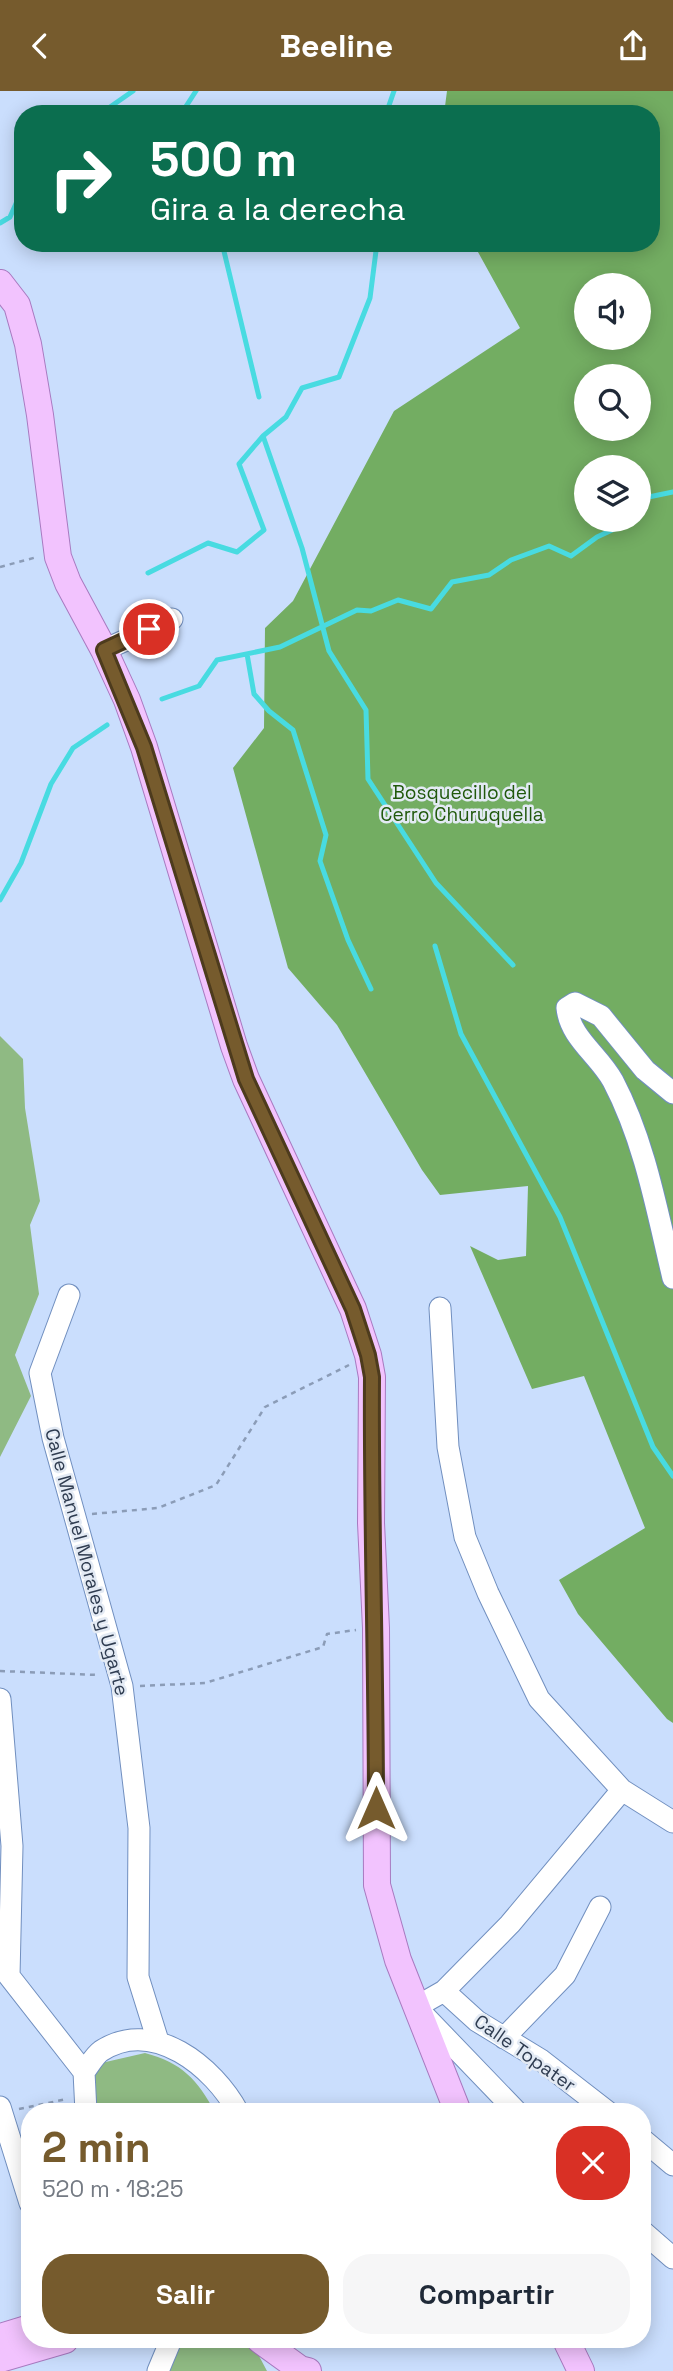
<!DOCTYPE html>
<html lang="es">
<meta charset="utf-8">
<style>
:root{--surface:#fff;--page:#f6f6f7;--text:#1f2937;--muted:#747a83;--accent:#765b2d}
body{margin:0;font-family:"Space Grotesk",sans-serif;background:var(--page);color:var(--text);height:100vh;display:flex;flex-direction:column;font-size:26px;white-space:nowrap}
*{box-sizing:border-box;margin:0}
p{font-size:23px;color:var(--muted)}
.icon{flex:none;width:38px;height:38px;fill:none;stroke:currentColor;stroke-width:2;stroke-linecap:round;stroke-linejoin:round}
.map{position:relative;flex:1;overflow:hidden}
.sheet{position:absolute;left:21px;top:2012px;width:630px;height:245px;display:flex;flex-direction:column;background:var(--surface);border-radius:28px;box-shadow:0 4px 18px #0003}
.sheet>*{flex:none}
.top-card{position:absolute;left:14px;top:14px;width:646px;height:147px;border-radius:28px;box-shadow:0 4px 18px #0003;background:#0b6e4f;color:#fff;overflow:hidden}
.controls{position:absolute;left:574px;top:182px;display:grid;gap:14px}
.controls a{display:grid;place-items:center;width:77px;height:77px;border-radius:50%;background:var(--surface);box-shadow:0 4px 18px #0003;font-size:35px}
.pin{position:absolute;display:grid;place-items:center;width:60px;height:60px;color:#fff;margin:-30px;border:4px solid #fff;border-radius:50%;box-shadow:0 2px 7px #0007}
.me{position:absolute;width:77px;margin:-38px;rotate:0deg;stroke-linejoin:round;filter:drop-shadow(0 0 5px #0008)}
.turn{display:flex;align-items:center;gap:24px;height:147px;padding:0 21px;font-size:32px}
.turn .icon{width:91px;height:91px;stroke-width:2.5}
.turn b{display:block;font-size:49px;line-height:60px}
.round{display:grid;place-items:center;flex:none;width:74px;height:74px;border-radius:28px;background:var(--page)}
.overview{display:flex;align-items:center;justify-content:space-between;height:119px;padding:0 21px}
h1{font-size:42px;font-weight:700;line-height:52px;color:var(--accent)}
.action{display:flex;gap:14px;margin-top:auto;padding:14px 21px}
.action a{flex:1;height:80px;border-radius:28px;background:var(--accent);color:#fff;font-size:28px;font-weight:700;line-height:80px;text-align:center}
.action a+a{background:var(--page);color:var(--text)}
header{display:flex;justify-content:space-between;align-items:center;height:91px;padding:0 21px;background:var(--accent);color:#fff;font-size:32px;font-weight:700}
.map>svg:first-child{display:block}
</style>
<header><svg class="icon" aria-label="back" viewBox="0 0 24 24"><path d="M15 5l-7 7 7 7"/></svg>Beeline<svg class="icon" aria-label="share" viewBox="0 0 24 24"><path d="M12 15V3M7 8l5-5 5 5M5 13v7h14v-7"/></svg></header>
<div class="map">
<svg width="673" height="2280" viewBox="0 0 673 2280">
<rect width="100%" height="100%" fill="#cadefd"/>
<path fill="#8fba83" d="M 0,945 L 23,968 L 25,1017 L 40,1110 L 30,1134 L 39,1203 L 15,1264 L 31,1305 L 0,1366 Z
M 145,1962 C 182,1972 197,1988 215,2021 L 97,2021 L 92,1981 L 97,1973 Z
M 180,2249 L 240,2249 L 259,2265 L 267,2280 L 167,2280 Z"/>
<path fill="#73ad62" fill-rule="evenodd" d="M 447,0 L 673,0 L 673,1632 L 667,1628 L 578,1523 L 559,1489 L 645,1437 L 584,1285 L 532,1298 L 470,1155 L 498,1169 L 526,1165 L 528,1095 L 440,1104 L 422,1079 L 337,934 L 288,877 L 233,677 L 264,637 L 265,537 L 293,510 L 394,320 L 520,237 L 473,152 L 651,152 L 651,23 L 444,23 ZM 586,194 L 639,194 L 639,247 L 586,247 ZM 586,285 L 639,285 L 639,338 L 586,338 ZM 586,376 L 639,376 L 639,429 L 586,429 Z"/>
<g fill="none" stroke-linecap="round" stroke-linejoin="round">
<path stroke="#48dbe1" stroke-width="5" d="M 100,23 L 133,0
M 181,23 L 196,0
M 386,23 L 394,0
M 0,132 L 10,126 L 23,97
M 222,152 L 259,306
M 263,345 L 302,457 L 329,560 L 366,619 L 368,688 L 436,792 L 513,874
M 639,408 L 673,401
M 148,482 L 208,452 L 237,461 L 264,439 L 239,373 L 263,345 L 286,326 L 302,297 L 339,286 L 370,207 L 377,152
M 247,563 L 254,603 L 269,620 L 293,639 L 326,744 L 320,770 L 348,849 L 371,898
M 162,608 L 199,595 L 217,569 L 280,556 L 357,519 L 371,520 L 398,509 L 431,518 L 452,491 L 489,484 L 511,469 L 549,455 L 571,465 L 597,446 L 625,433 L 625,429
M 0,809 L 21,772 L 51,693 L 73,657 L 107,634
M 435,855 L 461,943 L 560,1126 L 653,1356 L 673,1385"/>
<defs>
<path id="minor" d="M 104,559 L 172,528
M 673,1002 L 645,979 L 601,925 L 575,912 L 567,917 C 570,947 599,964 613,990 C 645,1051 657,1120 673,1187
M 69,1204 L 40,1282 L 53,1347 L 122,1595 L 139,1737 L 138,1886 L 158,1950
M 440,1217 L 448,1356 L 465,1446 L 488,1502 L 539,1608 L 622,1699 L 673,1731
M 0,1608 L 12,1755 L 9,1885 L 84,1981 L 86,2021
M 444,1900 L 477,1930 L 541,1969 L 608,2021
M 504,1947 L 565,1884 L 600,1816
M 84,1981 C 89,1975 94,1965 101,1960 C 153,1926 214,1976 238,2021
M 0,2016 L 30,2112
M 517,2021 L 416,1916 L 444,1900 L 510,1833 L 622,1699
M 642,2048 L 673,2074
M 642,2140 L 673,2167
M 158,2280 L 171,2249"/>
<path id="major" d="M 0,192 L 17,214 L 28,253 L 40,324 L 58,466 L 68,492 L 104,559 L 127,609 L 144,656 L 234,955 L 246,988 L 353,1218 L 368,1264 L 372,1286 L 371,1432 L 376,1537 L 377,1794 L 398,1869 L 458,2021
M 0,2246 L 30,2237
M 260,2249 L 300,2278 L 308,2280
M 566,2249 L 581,2280
M 0,2268 L 65,2249"/>
</defs>
<use href="#minor" stroke="#718fbf" stroke-width="23"/>
<use href="#major" stroke="#a87ac0" stroke-width="28"/>
<path stroke="#8b9cb7" stroke-width="2.5" stroke-dasharray="5 5" stroke-linecap="butt" d="M 0,476 L 37,466
M 92,1423 L 158,1417 L 216,1394 L 265,1316 L 349,1274
M 0,1580 L 99,1584
M 140,1595 L 205,1592 L 323,1556 L 327,1543 L 356,1539
M 19,2018 L 67,2008"/>
<use href="#minor" stroke="#fff" stroke-width="21"/>
<use href="#major" stroke="#f2c3fe" stroke-width="26"/>
</g>
<g fill="none" stroke-linecap="round" stroke-linejoin="round">
<defs>
<path id="route" d="M 149,538 L 104,559 L 144,656 L 246,988 L 353,1218 L 368,1264 L 372,1286 C 371,1430 376,1573 376,1717"/>
</defs>
<use href="#route" stroke="#4d3b1d" stroke-width="18"/>
<use href="#route" stroke="#765b2d" stroke-width="12"/>
</g>
<g text-anchor="middle" dominant-baseline="central" stroke-width="5" stroke-linejoin="round" paint-order="stroke">
<g font-size="19" fill="#21590c" stroke="#e3eaf4">
<text x="462" y="701">Bosquecillo del<tspan x="462" dy="22">Cerro Churuquella</tspan></text>
</g>
<g font-size="19" fill="#2f3c50" stroke="#e3eaf4">
<text transform="translate(87 1471) rotate(75)">Calle Manuel Morales y Ugarte</text>
<text transform="translate(525 1962) rotate(35)">Calle Topater</text>
</g>
</g>
</svg>
<div class="controls">
<a><svg class="icon" aria-label="sound" viewBox="0 0 24 24"><path d="M4 9h4l5-4v14l-5-4H4zM17 9q2 3 0 6"/></svg></a>
<a><svg class="icon" aria-label="search" viewBox="0 0 24 24"><circle cx="10" cy="10" r="6"/><path d="M15 15l6 6"/></svg></a>
<a><svg class="icon" aria-label="layers" viewBox="0 0 24 24"><path d="M12 4l9 5-9 5-9-5zM3 14l9 5 9-5"/></svg></a>
</div>
<div class="pin" style="left:149px;top:538px;background:#d93025"><svg class="icon" aria-label="arrive" viewBox="0 0 24 24"><path d="M6 21V4h12l-3 4 3 4H6"/></svg></div>
<svg class="me" style="left:376px;top:1717px" viewBox="-20 -20 40 40"><path d="M0-17L14 15 0 8-14 15z" fill="#765b2d" stroke="#fff" stroke-width="4"/></svg>
<div class="top-card">
<div class="turn"><svg class="icon" aria-label="right" viewBox="0 0 24 24"><path d="M7 20v-9h11M14 6l5 5-5 5"/></svg><div><b>500 m</b>Gira a la derecha</div></div>
</div>
<section class="sheet">
<div class="overview"><div><h1>2 min</h1><p>520 m · 18:25</p></div><a class="round" style="background:#d93025;color:#fff"><svg class="icon" aria-label="close" viewBox="0 0 24 24"><path d="M6 6l12 12M18 6L6 18"/></svg></a></div>
<div class="action"><a>Salir</a><a>Compartir</a></div>
</section>
</div>
